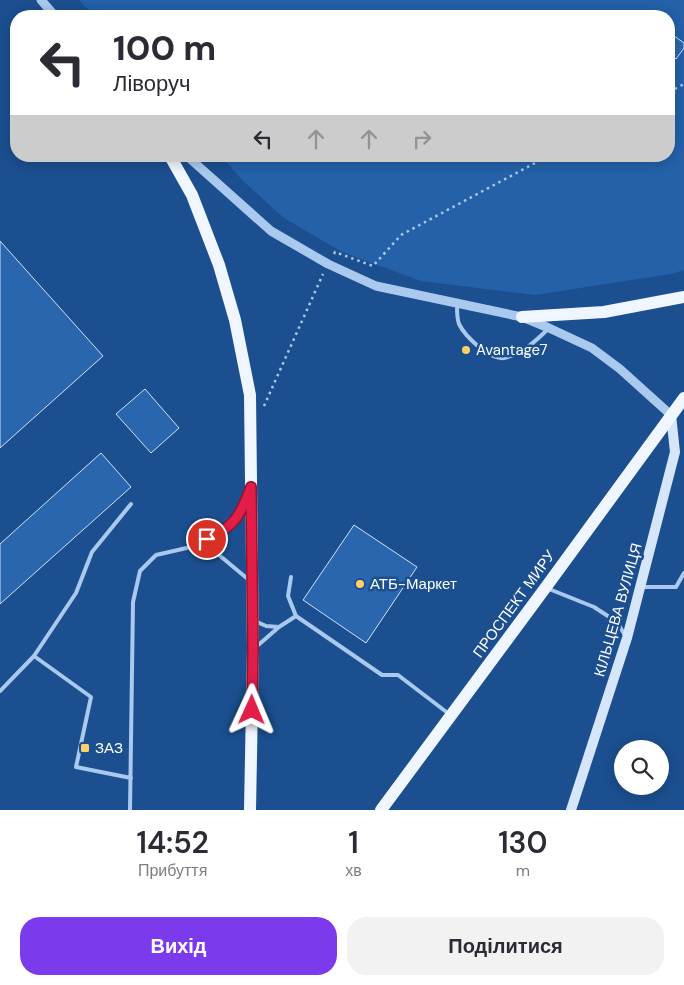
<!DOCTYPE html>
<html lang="uk">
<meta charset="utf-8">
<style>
:root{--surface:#fff;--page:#f2f2f3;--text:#2b2b33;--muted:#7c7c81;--accent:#7c3aed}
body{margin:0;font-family:"DM Sans",sans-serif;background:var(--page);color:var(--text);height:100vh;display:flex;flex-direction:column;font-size:19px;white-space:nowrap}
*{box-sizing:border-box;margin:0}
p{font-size:16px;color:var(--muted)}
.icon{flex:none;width:28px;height:28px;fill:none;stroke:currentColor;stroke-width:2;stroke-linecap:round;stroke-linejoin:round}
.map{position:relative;height:810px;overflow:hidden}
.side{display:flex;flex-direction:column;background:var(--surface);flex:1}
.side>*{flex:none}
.hud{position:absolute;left:10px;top:10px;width:665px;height:152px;border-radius:20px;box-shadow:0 2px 12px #0003;background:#fff;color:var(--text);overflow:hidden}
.tools{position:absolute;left:614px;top:740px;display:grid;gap:10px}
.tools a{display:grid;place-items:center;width:55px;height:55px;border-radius:50%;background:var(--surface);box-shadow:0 2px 12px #0003;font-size:25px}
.pin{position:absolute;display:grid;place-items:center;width:42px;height:42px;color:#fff;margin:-21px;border:2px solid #fff;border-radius:50%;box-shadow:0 1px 5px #0007}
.me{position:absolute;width:55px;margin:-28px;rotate:1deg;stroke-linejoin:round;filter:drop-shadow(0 0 4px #0008)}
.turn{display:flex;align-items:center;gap:18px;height:105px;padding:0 20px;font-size:22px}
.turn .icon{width:65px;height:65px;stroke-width:2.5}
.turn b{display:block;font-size:35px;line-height:42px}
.lanes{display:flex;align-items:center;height:48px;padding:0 20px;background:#0003;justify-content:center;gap:25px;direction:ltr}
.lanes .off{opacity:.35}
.eta{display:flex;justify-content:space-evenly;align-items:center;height:85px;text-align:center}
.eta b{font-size:30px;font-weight:600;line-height:35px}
.primary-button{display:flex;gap:10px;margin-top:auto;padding:10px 20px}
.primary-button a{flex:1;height:58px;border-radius:20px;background:var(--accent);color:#fff;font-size:20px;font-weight:600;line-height:58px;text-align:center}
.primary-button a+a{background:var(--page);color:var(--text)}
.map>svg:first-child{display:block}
</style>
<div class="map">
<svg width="684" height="810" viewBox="0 0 684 810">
<rect width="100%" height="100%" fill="#1b4f8f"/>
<path fill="#2461a8" d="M 79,0 L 684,0 L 684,270 L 671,274 L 535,295 L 421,281 L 342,252 L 284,218 L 243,181 L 221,156 L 669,156 L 669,16 L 94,16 Z"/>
<path fill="#2a66ad" stroke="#cfe3fa" d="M 670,33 L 684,43 L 684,48 L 676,59 L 669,53 L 669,35 Z
M 0,241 L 103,356 L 0,448 Z
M 145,389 L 179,428 L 151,453 L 116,414 Z
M 101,453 L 131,487 L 0,604 L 0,544 Z
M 354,525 L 417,567 L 366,643 L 303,600 Z"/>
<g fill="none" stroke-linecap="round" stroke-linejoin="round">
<path stroke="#a9c9ee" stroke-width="2.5" stroke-dasharray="2.5 4" stroke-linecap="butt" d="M 669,92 L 684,84
M 334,254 L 335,252 L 373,266 L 401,235 L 548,156
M 264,406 L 323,274"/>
<path stroke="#a9c9ee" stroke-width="4" d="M 457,305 C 457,311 457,319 459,324 C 465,336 489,360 504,358 C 522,354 536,341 549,328
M 191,547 C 220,534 234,530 247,499
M 291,577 L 288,596 L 296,616
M 642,587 L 676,587 L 684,573
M 549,589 L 594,607 L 617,622 L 626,637
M 255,621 L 266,626 L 279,627
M 256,647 L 279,627 L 296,616 L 382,675 L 398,675 L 449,714
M 34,656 L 91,697 L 76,767 L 131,778
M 0,691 L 34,656 L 76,593 L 92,552 L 131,504
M 130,810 L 133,602 L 140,571 L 156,555 L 191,547 L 219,555 L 249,580"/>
<path stroke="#a9c9ee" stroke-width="9" d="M 41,0 L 55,16
M 187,156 L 271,231 L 328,264 L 376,286 L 522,317 L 549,328 L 592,348 L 620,369 L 671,415"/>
<path stroke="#d6e6fa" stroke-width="10" d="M 571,810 L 627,638 L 675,452 L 671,415"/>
<path stroke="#f0f6ff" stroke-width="12" d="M 170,156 L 192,195 L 219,265 L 235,320 L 250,395 L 253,650 L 250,810
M 522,317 L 604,312 L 684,297
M 381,810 L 546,587 L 684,398"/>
</g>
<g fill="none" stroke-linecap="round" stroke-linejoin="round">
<defs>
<path id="route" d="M 207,539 C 235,527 241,514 251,487 L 253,650 L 252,710"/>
</defs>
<use href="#route" stroke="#92132f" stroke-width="12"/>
<use href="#route" stroke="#e11d48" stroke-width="9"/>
</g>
<g fill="#ffd166" stroke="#1b4f8f" stroke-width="2">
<circle cx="466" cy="350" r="5"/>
<circle cx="360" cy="584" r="5"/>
<rect x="80" y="743" width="10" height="10" rx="2.5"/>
</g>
<g text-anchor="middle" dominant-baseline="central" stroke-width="5" stroke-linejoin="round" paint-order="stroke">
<g font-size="15" fill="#fff" stroke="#1b4f8f" text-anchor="start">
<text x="476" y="350">Avantage7</text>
<text x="370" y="584">АТБ-Маркет</text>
<text x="95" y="748">ЗАЗ</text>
</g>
<g font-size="15" fill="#fff" stroke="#1b4f8f">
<text transform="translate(514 604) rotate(-54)">ПРОСПЕКТ МИРУ</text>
<text transform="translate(618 610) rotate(-74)">КІЛЬЦЕВА ВУЛИЦЯ</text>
</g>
</g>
</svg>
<div class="tools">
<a><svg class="icon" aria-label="search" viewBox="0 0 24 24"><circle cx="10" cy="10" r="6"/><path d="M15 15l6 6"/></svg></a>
</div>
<div class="pin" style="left:207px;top:539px;background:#d93025"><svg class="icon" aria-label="arrive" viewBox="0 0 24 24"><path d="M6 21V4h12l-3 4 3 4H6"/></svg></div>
<svg class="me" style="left:252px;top:710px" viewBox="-20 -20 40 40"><path d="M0-17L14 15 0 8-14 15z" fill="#e11d48" stroke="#fff" stroke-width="4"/></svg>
<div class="hud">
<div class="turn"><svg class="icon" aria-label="left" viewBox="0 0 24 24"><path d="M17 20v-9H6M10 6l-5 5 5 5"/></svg><div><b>100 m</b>Ліворуч</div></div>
<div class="lanes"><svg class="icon" aria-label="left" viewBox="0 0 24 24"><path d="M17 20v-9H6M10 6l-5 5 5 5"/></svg><svg class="icon off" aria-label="ahead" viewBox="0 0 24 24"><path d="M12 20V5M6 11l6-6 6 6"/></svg><svg class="icon off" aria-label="ahead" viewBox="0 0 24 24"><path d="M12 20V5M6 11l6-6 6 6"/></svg><svg class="icon off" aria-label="right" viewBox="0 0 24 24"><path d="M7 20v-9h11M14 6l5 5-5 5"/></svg></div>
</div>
</div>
<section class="side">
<div class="eta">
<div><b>14:52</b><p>Прибуття</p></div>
<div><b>1</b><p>хв</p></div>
<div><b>130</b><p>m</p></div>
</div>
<div class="primary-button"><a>Вихід</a><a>Поділитися</a></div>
</section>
